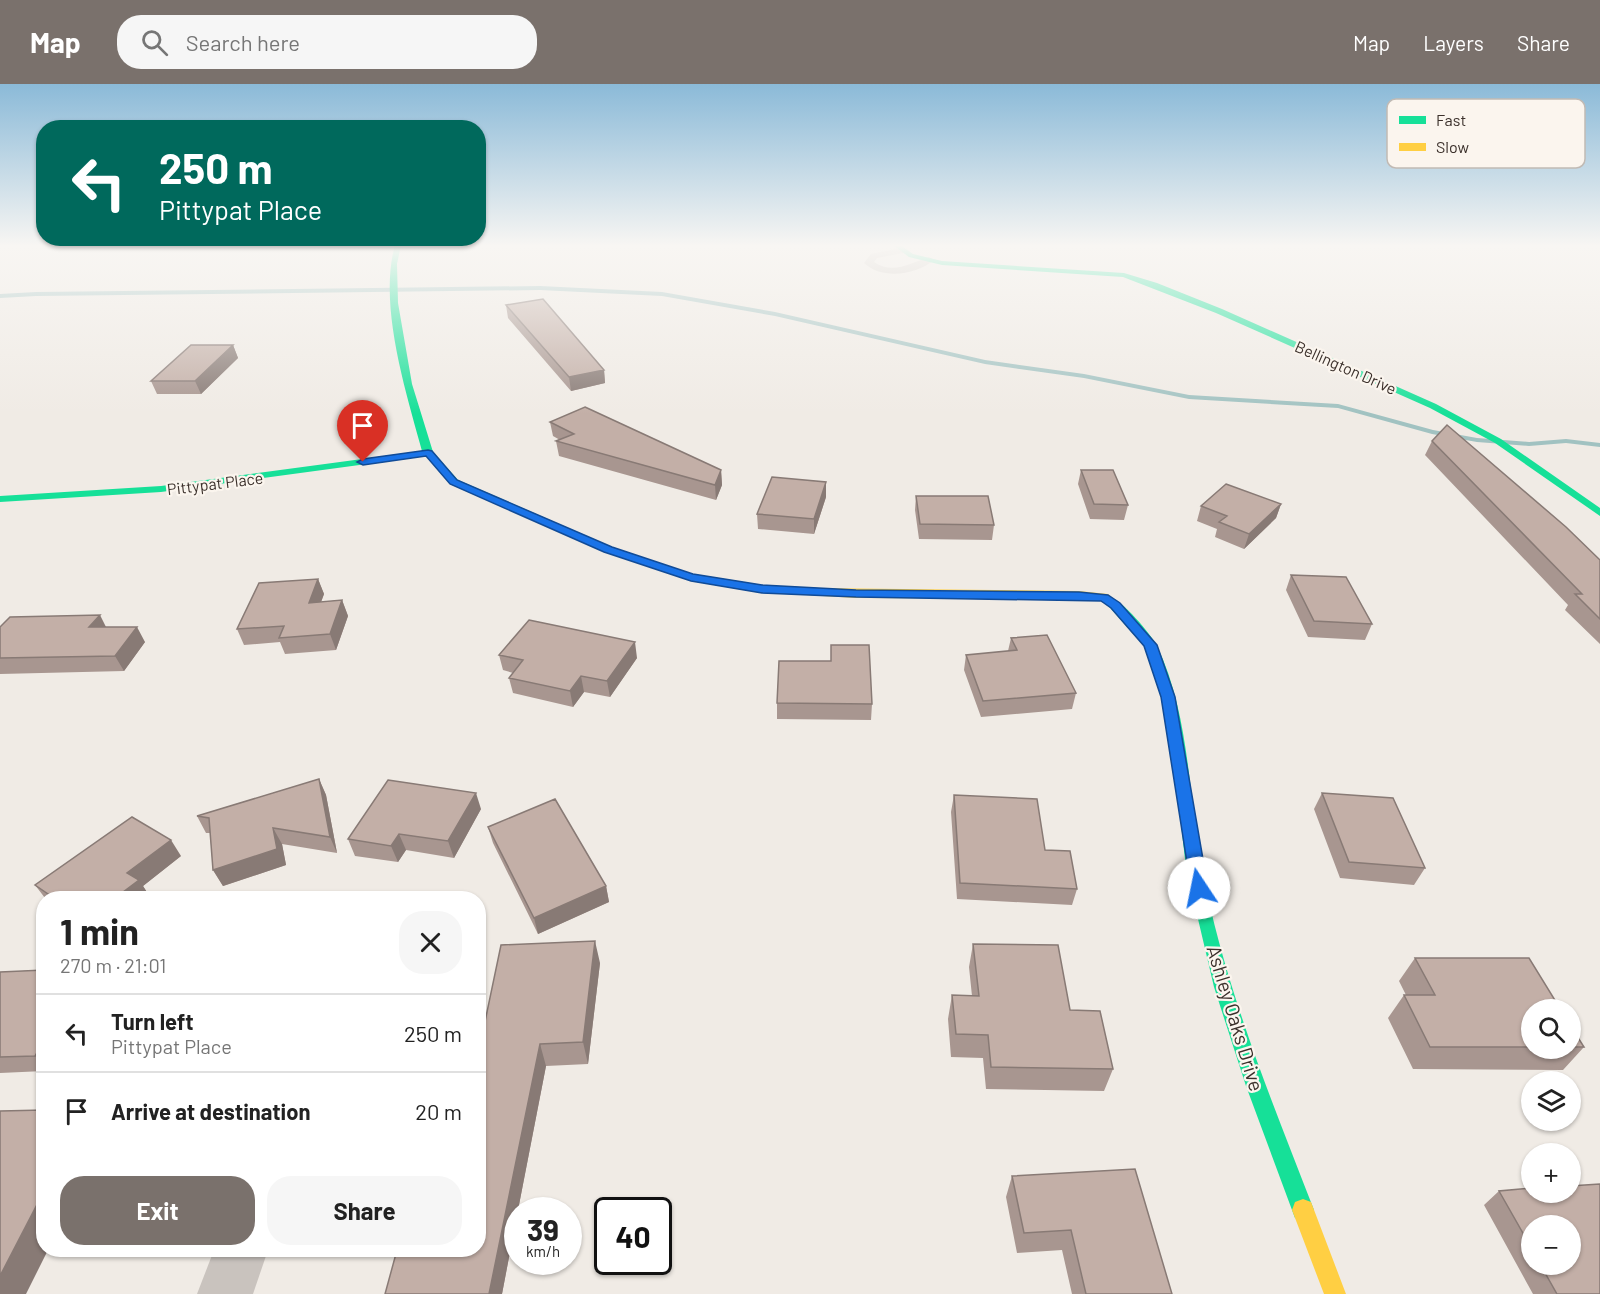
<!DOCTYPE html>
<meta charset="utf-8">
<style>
:root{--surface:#fff;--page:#f6f6f6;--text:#222;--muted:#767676;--line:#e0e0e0;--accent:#7a716c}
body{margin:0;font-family:Barlow,sans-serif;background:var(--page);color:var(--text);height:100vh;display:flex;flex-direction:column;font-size:22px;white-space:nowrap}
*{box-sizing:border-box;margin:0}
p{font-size:20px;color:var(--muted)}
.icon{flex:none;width:33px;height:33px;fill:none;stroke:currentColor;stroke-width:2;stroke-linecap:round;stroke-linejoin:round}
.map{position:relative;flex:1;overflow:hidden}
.drawer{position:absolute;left:36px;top:807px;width:450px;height:366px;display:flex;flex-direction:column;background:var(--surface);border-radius:24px;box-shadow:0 2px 4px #0004}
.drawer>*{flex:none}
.guide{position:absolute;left:36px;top:36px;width:450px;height:126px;border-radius:24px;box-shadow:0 2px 4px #0004;background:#00695c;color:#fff;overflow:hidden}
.controls{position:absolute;left:1521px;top:915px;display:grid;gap:12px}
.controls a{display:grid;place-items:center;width:60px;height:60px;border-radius:50%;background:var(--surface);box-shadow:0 2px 4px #0004;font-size:30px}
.speed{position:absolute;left:504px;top:1113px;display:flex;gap:12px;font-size:30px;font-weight:700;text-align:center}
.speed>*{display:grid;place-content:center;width:78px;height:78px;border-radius:50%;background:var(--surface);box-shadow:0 2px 4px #0004;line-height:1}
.speed small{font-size:15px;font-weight:400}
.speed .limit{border:3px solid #111;border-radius:9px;background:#fff;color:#111}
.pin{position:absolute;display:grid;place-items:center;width:51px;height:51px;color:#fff;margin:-62px -26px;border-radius:50% 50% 50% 0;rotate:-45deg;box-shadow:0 0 6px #0007}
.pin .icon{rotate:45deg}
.me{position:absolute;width:66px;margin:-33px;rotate:349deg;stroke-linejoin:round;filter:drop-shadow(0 0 4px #0008)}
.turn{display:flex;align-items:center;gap:21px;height:126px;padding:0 24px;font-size:27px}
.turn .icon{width:78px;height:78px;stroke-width:2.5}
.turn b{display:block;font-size:42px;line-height:51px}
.round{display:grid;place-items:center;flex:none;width:63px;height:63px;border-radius:24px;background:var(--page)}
.head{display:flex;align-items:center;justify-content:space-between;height:102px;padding:0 24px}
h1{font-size:36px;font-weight:700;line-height:45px}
.primary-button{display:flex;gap:12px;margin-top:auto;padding:12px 24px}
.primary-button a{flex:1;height:69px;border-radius:24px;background:var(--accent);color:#fff;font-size:24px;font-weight:700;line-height:69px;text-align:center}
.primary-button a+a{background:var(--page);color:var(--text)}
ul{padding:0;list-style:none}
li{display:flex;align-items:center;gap:18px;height:78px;padding:0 24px;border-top:2px solid var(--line)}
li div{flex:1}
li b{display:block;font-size:22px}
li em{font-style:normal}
header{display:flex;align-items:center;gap:36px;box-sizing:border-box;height:84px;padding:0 30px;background:var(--accent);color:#fff}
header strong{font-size:28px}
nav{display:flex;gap:33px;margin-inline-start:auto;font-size:21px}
.search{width:420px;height:54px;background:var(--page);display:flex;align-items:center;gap:15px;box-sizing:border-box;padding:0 21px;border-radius:24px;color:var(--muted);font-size:22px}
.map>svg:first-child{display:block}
</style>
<header>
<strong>Map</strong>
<div class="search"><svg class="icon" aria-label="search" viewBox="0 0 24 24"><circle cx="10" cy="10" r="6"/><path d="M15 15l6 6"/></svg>Search here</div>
<nav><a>Map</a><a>Layers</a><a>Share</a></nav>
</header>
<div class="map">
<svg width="1600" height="1210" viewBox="0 0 1600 1210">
<rect width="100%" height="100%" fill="#f0ebe5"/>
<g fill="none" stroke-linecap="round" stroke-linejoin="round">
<path fill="#a1c2c1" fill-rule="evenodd" d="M 540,202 L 662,208 L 775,228 L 985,276 L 1084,290 L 1189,311 L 1338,320 L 1433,346 L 1477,354 L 1529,358 L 1566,355 L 1600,359 L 1600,363 L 1566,359 L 1529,362 L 1477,358 L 1432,350 L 1338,324 L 1189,315 L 1084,294 L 985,280 L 775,232 L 662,212 L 540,206 L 36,212 L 0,214 L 0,210 L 36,208 Z"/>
<path fill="#c9c3be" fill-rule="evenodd" d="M 900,164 L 903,165 L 903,169 L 877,174 L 874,178 C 893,191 910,179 929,173 L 934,176 C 916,191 882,196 864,179 L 871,170 Z"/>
<path fill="#c9c3be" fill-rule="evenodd" d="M 214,1166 L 268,1166 L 253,1210 L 197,1210 Z"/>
<path fill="#16e098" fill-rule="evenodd" d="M 395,161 L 401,161 L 397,180 L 398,219 L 412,300 L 433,368 L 458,396 L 612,463 L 693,490 L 762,501 L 810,504 L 814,505 L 816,508 L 814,511 L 762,509 L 691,497 L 604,467 L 450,400 L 426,372 L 161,408 L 0,418 L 0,412 L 161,402 L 422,367 C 406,308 378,221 395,161 Z
M 893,161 L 900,161 L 913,170 L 942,177 L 1124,189 L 1157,199 L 1222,225 L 1436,320 L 1501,355 L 1600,424 L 1600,432 L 1495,359 L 1430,324 L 1216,229 L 1123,193 L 942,181 L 909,173 Z
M 1110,513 C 1122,516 1151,550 1157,562 C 1190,631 1188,711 1202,784 C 1224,902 1271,1015 1314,1126 L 1311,1134 L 1303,1137 L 1295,1134 L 1292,1126 L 1246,1002 L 1214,903 L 1186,784 L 1177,705 L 1161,613 L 1144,562 L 1104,517 Z"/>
<path fill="#ffcf43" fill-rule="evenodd" d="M 810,504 L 1079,507 L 1108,510 L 1116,517 L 1110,521 L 1101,516 L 1079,515 L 856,514 L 806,511 L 804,508 L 806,505 Z
M 1303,1115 L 1311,1118 L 1346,1210 L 1324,1210 L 1292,1126 L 1295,1118 Z"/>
</g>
<path fill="#a89690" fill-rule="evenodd" d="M 506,221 L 604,286 L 605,299 L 571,307 L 508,234 Z
M 233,261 L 238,274 L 201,310 L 157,310 L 151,297 Z
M 550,338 L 721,386 L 722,401 L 716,416 L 559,372 L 556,357 L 560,356 L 553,352 Z
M 1432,357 L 1600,476 L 1600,560 L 1565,526 L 1568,521 L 1425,371 Z
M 1081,386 L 1128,421 L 1124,436 L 1090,435 L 1078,400 Z
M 916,412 L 994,441 L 992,456 L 919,455 L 915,426 Z
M 826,413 L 814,450 L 758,445 L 757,430 Z
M 1281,420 L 1276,434 L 1244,465 L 1215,453 L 1217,445 L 1197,437 L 1201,422 Z
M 1291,491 L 1372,540 L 1365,556 L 1308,553 L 1286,506 Z
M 318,495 L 324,510 L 321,518 L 342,516 L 348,532 L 336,566 L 285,570 L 280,558 L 244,561 L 237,545 Z
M 0,543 L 106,543 L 145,558 L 124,587 L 0,590 Z
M 1011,554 L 1076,609 L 1072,625 L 981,633 L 964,586 L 966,571 L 1008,567 Z
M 499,571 L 637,574 L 610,613 L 584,608 L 573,623 L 513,609 L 509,594 L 513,589 L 503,586 Z
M 777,619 L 872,620 L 871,636 L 777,635 Z
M 319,695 L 326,711 L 337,769 L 282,760 L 286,781 L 223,802 L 213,786 L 210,749 L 206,749 L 197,732 Z
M 1322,709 L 1425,784 L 1414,801 L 1340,794 L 1314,725 Z
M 954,711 L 1045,766 L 1077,805 L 1072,821 L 957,815 L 951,728 Z
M 481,725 L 454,774 L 406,766 L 398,778 L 355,772 L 348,755 Z
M 488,743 L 606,802 L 609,818 L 538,850 L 493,759 Z
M 181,772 L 143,802 L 150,813 L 148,814 L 45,814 L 35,801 Z
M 973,860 L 1070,926 L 1113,985 L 1104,1007 L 986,1005 L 983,974 L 951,973 L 948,935 L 952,911 L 972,912 L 969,883 Z
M 1415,874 L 1532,926 L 1532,964 L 1570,964 L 1570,941 L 1584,963 L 1563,986 L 1413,985 L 1388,934 L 1404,911 L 1406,911 L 1399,897 Z
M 600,879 L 588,980 L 546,982 L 518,1126 L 502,1210 L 385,1210 L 478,1166 L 478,971 Z
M 44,886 L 44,987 L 0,989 L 0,888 Z
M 1012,1092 L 1172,1210 L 1072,1210 L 1062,1166 L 1017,1169 L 1006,1113 Z
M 1499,1107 L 1600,1210 L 1533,1210 L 1484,1121 ZM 1532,1142 L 1570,1180 L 1532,1180 Z"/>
<path fill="#887a75" d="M 233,261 L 238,274 L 201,310 L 195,297 Z
M 604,286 L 605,299 L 571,307 L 569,293 Z
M 721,386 L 722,401 L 716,416 L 715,401 Z
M 826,398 L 826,413 L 814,450 L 814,435 Z
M 1281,420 L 1276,434 L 1244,465 L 1249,450 Z
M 318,495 L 324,510 L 315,534 L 309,519 Z
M 342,516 L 348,532 L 336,566 L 330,550 Z
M 100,531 L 108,547 L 89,543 Z
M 137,543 L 145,558 L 124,587 L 115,572 Z
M 635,558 L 637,574 L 610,613 L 607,597 Z
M 581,592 L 584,608 L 573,623 L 570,607 Z
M 319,695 L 326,711 L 337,769 L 330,753 Z
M 476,709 L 481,725 L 454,774 L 448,757 Z
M 273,744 L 282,760 L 286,781 L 223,802 L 213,786 Z
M 399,750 L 406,766 L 398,778 L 391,762 Z
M 171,756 L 181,772 L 143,802 L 150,813 L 148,814 L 115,814 L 127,789 Z
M 606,802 L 609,818 L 538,850 L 534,834 Z
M 595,857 L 600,879 L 588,980 L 583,958 Z
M 44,956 L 44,981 L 35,972 Z
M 540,960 L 546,982 L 518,1126 L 502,1210 L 489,1210 Z
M 44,1107 L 44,1166 L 48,1166 L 26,1210 L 0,1210 L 0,1192 Z"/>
<path fill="#c3afa7" stroke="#887a75" stroke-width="1.5" d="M 543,215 L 604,286 L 569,293 L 506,221 Z
M 191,261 L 233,261 L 195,297 L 151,297 Z
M 585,323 L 721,386 L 715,401 L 556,357 L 574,350 L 550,338 Z
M 1447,341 L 1566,443 L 1600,476 L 1600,535 L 1575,510 L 1582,510 L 1432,357 Z
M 1081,386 L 1113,386 L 1128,421 L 1094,420 Z
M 772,393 L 826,398 L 814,435 L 757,430 Z
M 1226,400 L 1281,420 L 1249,450 L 1219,438 L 1227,432 L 1201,422 Z
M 916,412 L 988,412 L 994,441 L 920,440 Z
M 1291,491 L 1346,493 L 1372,540 L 1314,537 Z
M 318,495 L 309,519 L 342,516 L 330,550 L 279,554 L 284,542 L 237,545 L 259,499 Z
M 100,531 L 89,543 L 137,543 L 115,572 L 0,574 L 0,543 L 10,533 Z
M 529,536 L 635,558 L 607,597 L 581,592 L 570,607 L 509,594 L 523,576 L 499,571 Z
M 1047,551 L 1076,609 L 983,617 L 966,571 L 1017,566 L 1011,554 Z
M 831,561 L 869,561 L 872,620 L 777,619 L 779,577 L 831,577 Z
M 319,695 L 330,753 L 273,744 L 277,765 L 213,786 L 209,734 L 197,732 Z
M 388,696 L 476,709 L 448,757 L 399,750 L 391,762 L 348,755 Z
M 1322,709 L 1393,714 L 1425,784 L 1349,778 Z
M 954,711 L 1037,715 L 1045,766 L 1070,767 L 1077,805 L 960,799 Z
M 555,715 L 606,802 L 534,834 L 488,743 Z
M 132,733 L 171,756 L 127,789 L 139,796 L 115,814 L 54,814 L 35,801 Z
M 595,857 L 583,958 L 540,960 L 489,1210 L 385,1210 L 397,1166 L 478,1166 L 478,971 L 501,861 Z
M 973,860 L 1058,861 L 1070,926 L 1100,927 L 1113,985 L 991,983 L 988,951 L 956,950 L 952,911 L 979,912 Z
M 1415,874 L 1529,874 L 1561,926 L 1532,926 L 1532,963 L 1430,963 L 1404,911 L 1435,911 Z
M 44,886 L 44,956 L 35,972 L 0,973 L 0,888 Z
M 1570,941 L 1584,963 L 1570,963 Z
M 44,1026 L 44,1107 L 0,1192 L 0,1027 Z
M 1135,1085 L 1172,1210 L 1086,1210 L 1071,1146 L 1024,1149 L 1012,1092 Z
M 1600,1100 L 1600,1210 L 1557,1210 L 1540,1180 L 1570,1180 L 1570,1142 L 1532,1142 L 1532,1165 L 1499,1107 L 1532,1104 L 1532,1108 L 1570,1108 L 1570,1102 Z"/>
<linearGradient id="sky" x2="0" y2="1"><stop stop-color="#8bbad8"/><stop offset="0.49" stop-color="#f8f6f3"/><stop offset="1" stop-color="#f8f6f3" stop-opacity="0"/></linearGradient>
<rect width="1600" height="330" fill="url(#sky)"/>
<path fill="#1a73e8" stroke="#114b97" stroke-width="1.5" d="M 428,366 L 432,367 L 457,396 L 612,463 L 693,490 L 762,501 L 856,506 L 1079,508 L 1108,511 L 1120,519 L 1157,561 L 1175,613 L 1208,804 L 1205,809 L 1199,811 L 1193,809 L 1191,804 L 1161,613 L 1144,562 L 1111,524 L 1101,517 L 856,513 L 762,509 L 691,497 L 604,468 L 450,400 L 426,372 L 363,381 L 357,378 L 363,375 Z"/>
<g text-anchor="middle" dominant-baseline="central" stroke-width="4.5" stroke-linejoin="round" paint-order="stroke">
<g font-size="16" fill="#3b302b" stroke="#fbf5ee">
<text transform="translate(1346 283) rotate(24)">Bellington Drive</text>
<text transform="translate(215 399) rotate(-7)">Pittypat Place</text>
</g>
<g font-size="20" fill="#3b302b" stroke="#fbf5ee">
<text transform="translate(1236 934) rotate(73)">Ashley Oaks Drive</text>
</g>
</g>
<rect x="1387" y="15" width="198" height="69" rx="9" fill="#fbf5ee" stroke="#c1bab4" stroke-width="1.5"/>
<rect x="1399" y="32" width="27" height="8" fill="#16e098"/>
<rect x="1399" y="59" width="27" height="8" fill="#ffcf43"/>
<g font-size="16" fill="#3b302b">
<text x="1436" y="42">Fast</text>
<text x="1436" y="69">Slow</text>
</g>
</svg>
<div class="controls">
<a><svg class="icon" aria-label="search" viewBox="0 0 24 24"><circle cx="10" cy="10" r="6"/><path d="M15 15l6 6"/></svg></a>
<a><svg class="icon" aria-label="layers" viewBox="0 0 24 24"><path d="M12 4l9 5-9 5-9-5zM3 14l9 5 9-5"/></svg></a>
<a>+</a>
<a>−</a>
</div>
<div class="speed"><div>39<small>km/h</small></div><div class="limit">40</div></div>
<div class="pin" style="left:363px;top:378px;background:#d93025"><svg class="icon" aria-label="arrive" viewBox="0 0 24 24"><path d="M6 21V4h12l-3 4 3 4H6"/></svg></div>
<svg class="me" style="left:1199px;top:804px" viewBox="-20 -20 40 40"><circle r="19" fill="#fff"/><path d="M0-13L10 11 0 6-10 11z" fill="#1a73e8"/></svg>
<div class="guide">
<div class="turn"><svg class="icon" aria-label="left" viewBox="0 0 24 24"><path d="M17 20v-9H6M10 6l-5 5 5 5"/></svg><div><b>250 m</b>Pittypat Place</div></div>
</div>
<section class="drawer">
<div class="head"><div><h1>1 min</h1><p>270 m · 21:01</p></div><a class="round"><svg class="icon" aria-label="close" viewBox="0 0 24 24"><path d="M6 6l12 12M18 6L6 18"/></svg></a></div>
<ul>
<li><svg class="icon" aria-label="left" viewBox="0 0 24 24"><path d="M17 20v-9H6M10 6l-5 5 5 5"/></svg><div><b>Turn left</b><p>Pittypat Place</p></div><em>250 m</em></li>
<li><svg class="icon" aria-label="arrive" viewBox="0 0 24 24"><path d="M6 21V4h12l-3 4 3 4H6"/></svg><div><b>Arrive at destination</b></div><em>20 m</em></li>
</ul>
<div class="primary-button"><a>Exit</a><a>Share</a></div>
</section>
</div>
